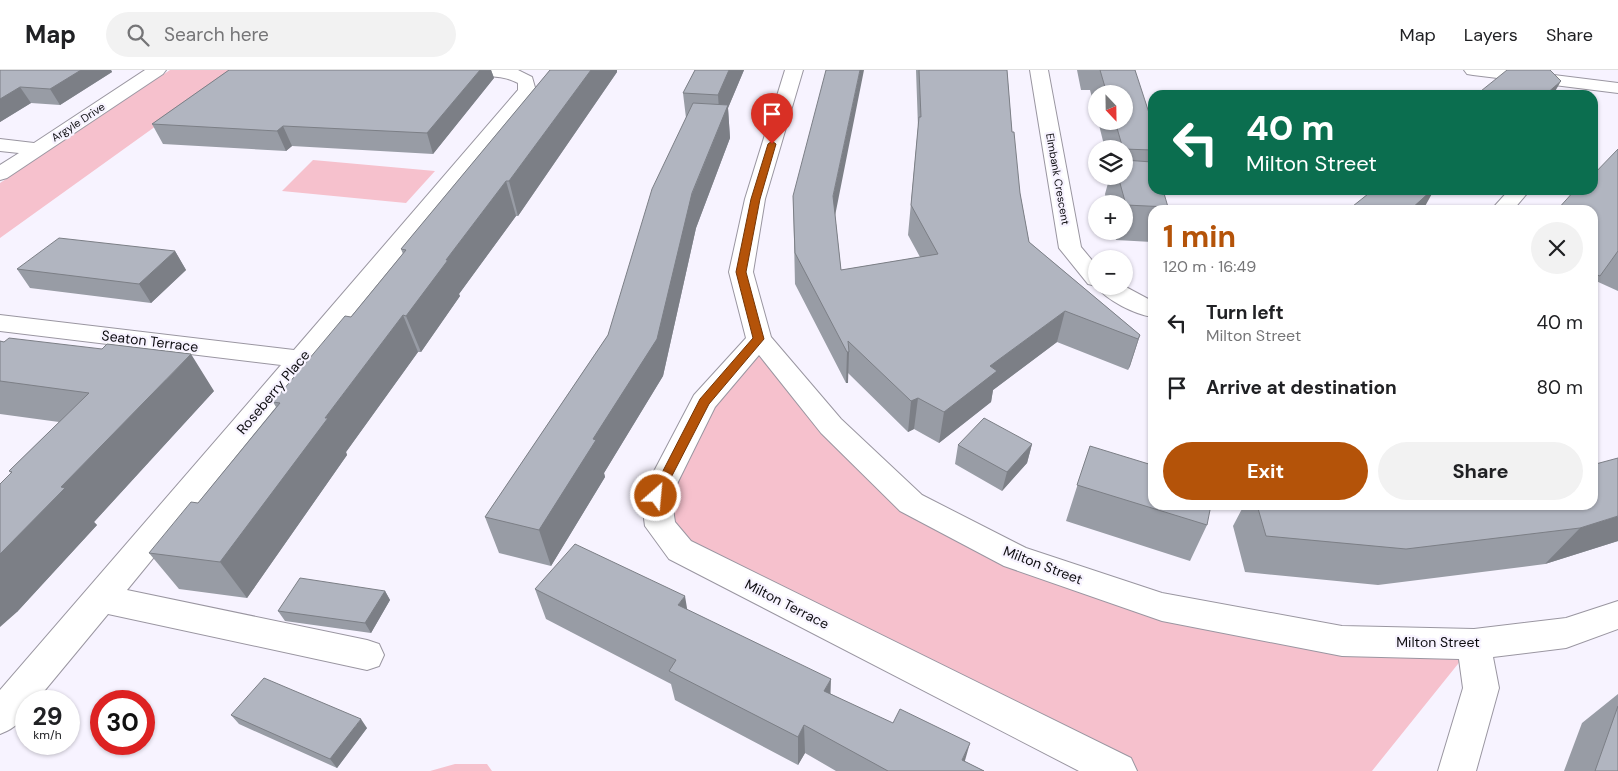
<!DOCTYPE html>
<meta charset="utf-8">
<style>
:root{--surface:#fff;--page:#f2f2f2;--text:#202124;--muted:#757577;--line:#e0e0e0;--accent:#b45309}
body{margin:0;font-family:"DM Sans",sans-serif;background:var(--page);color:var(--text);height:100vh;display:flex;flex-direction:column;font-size:19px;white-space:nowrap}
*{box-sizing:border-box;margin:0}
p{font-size:16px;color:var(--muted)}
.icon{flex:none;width:28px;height:28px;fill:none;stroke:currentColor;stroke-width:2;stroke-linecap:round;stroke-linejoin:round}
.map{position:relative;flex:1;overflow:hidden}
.details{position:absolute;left:1148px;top:135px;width:450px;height:305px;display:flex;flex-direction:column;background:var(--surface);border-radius:15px;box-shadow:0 1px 4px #0004}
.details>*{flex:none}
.guide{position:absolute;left:1148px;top:20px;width:450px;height:105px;border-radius:15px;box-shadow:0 1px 4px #0004;background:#0b6e4f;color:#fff;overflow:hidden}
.needle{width:32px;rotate:158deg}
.buttons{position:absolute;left:1088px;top:15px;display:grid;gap:10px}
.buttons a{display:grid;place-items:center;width:45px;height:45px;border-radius:50%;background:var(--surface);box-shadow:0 1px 4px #0004;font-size:25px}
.speed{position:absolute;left:15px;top:620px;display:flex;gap:10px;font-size:25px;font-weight:700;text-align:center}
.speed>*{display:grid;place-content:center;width:65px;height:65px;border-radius:50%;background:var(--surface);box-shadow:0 1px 4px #0004;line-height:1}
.speed small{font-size:12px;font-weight:400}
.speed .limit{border:8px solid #d22;background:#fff;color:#111}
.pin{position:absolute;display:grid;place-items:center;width:42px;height:42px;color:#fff;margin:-51px -21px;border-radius:50% 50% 50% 0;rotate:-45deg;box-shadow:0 0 5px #0007}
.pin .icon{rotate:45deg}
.me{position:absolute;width:55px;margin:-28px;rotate:27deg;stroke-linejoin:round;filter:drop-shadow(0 0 4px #0008)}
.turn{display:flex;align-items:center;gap:18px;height:105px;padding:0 15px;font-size:22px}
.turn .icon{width:65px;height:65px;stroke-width:2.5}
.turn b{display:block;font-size:35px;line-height:42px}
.round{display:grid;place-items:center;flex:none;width:52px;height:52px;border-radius:26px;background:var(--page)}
.headline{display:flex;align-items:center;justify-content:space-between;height:85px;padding:0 15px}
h1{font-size:30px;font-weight:700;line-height:38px;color:var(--accent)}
.button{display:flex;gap:10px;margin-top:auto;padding:10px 15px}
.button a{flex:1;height:58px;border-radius:30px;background:var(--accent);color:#fff;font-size:20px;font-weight:700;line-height:58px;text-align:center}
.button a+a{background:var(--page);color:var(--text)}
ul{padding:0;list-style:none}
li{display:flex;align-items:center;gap:15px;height:65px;padding:0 15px}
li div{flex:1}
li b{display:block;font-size:19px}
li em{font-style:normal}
header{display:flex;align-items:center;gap:30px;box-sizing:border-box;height:70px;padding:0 25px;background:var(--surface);border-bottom:1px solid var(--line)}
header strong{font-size:24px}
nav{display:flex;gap:28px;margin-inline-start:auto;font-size:18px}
.search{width:350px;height:45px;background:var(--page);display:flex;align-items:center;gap:12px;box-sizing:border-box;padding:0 18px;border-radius:28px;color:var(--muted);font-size:19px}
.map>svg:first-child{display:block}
</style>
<header>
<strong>Map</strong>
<div class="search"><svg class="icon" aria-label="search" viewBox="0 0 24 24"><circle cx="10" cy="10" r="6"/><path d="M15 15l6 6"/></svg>Search here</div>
<nav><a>Map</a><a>Layers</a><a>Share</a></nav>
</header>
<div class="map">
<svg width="1618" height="701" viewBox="0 0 1618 701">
<rect width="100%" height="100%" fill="#f7f3ff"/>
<path fill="#f6c1cd" d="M 170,0 L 234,0 L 0,168 L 0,113 Z
M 313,90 L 435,101 L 406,133 L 282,121 Z
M 759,269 L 911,433 L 1162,537 L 1474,574 L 1372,701 L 1118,701 L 680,480 L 656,426 Z
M 455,694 L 487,694 L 492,701 L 430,701 Z"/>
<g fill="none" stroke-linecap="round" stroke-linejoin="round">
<defs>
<path id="minor" d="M 145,0 L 166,0 L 163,4 L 7,108 L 0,110 L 0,95 L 19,83 L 0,81 L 0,69 L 34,73 Z
M 469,0 L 518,0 L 532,7 L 536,21 L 127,520 L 367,570 L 379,574 L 384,585 L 379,596 L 367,600 L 108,544 L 36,631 L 26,631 C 26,649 16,658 0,664 L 0,620 L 281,295 L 0,261 L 0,245 L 294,280 L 518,20 L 518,13 C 500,4 490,8 472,4 Z
M 785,0 L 803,0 L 765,129 L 753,202 L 771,267 L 841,349 L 922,425 L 1026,478 L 1162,523 L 1342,556 L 1474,559 L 1566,548 L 1618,531 L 1618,559 L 1566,578 L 1493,587 L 1499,618 L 1476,701 L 1438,701 L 1463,618 L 1459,589 L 1342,586 L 1162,551 L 1004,496 L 900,441 L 821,363 L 759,285 L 715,337 L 671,426 L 675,452 L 691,471 L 1131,688 L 1137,701 L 1079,701 L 669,489 L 645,456 L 641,426 L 694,325 L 746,268 L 729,202 L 745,129 Z
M 1030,0 L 1048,0 L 1081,177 L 1096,195 L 1096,216 L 1088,214 L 1059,178 Z
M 1464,0 L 1514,0 L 1618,13 L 1618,23 L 1473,5 L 1467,4 Z
M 1509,120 L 1530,120 L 1513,140 L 1491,140 Z
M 1096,216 L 1124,216 L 1152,231 L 1152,247 C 1135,244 1107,231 1096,216 Z"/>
</defs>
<use href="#minor" stroke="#9a96a1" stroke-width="2"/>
<use href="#minor" fill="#fff" fill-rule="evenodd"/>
</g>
<path fill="#989ca5" d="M 0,0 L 111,0 L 112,2 L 60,35 L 31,33 L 0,52 Z
M 229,0 L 491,0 L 494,8 L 433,84 L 292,76 L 286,81 L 163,74 L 152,54 Z
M 550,0 L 617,0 L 617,2 L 518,146 L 516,146 L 459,224 L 460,226 L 421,282 L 418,282 L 346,382 L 347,385 L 247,528 L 179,519 L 149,483 L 198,433 L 276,337 L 273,332 L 351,247 L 403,184 L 401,179 Z
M 695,0 L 744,0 L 728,38 L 730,68 L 696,158 L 663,306 L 604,403 L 605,407 L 551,496 L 499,483 L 485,447 L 608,265 L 686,48 L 683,23 Z
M 916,0 L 1007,0 L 1012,62 L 1020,123 L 1029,172 L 1140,265 L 1130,296 L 1128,300 L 1057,272 L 993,320 L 991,332 L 939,373 L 914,359 L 908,362 L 848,303 L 848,313 L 846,313 L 795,214 L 793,126 L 835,144 L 841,200 L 920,187 L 908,165 L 918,57 Z
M 1077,0 L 1135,0 L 1152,80 L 1152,120 L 1168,137 L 1168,140 L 1152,140 L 1152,172 L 1116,170 L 1114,161 L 1124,161 L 1124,134 L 1107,134 L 1105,124 L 1110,106 L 1124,106 L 1124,79 L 1105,79 L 1098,51 L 1124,51 L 1124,24 L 1096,24 L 1096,43 L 1090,20 L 1081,20 Z
M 1618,79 L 1618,221 L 1596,211 L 1592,216 L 1592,120 Z
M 175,181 L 186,200 L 151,233 L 30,218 L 17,199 Z
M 0,271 L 214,321 L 94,452 L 97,455 L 17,542 L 11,403 L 9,401 L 59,352 L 0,344 Z
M 1032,374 L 1027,393 L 1002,421 L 955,394 L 958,375 Z
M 1090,376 L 1207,455 L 1190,491 L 1066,451 Z
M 1244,435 L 1592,435 L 1618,471 L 1545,494 L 1378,515 L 1245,502 L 1233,456 Z
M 535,519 L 687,540 L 831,624 L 984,701 L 836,701 L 805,683 L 798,695 L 675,630 L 671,614 L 546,549 Z
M 385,521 L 390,530 L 371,563 L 285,551 L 278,541 Z
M 1618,624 L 1618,701 L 1564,701 L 1582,653 Z
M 231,645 L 367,658 L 337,698 L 239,654 Z"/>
<path fill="#7c7f86" d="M 81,0 L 111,0 L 112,2 L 60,35 L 50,19 Z
M 480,0 L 491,0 L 494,8 L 433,84 L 427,63 Z
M 591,0 L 617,0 L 617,2 L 518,146 L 509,111 Z
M 729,0 L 744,0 L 728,38 L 730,68 L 696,158 L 663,306 L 604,403 L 605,407 L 551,496 L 539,460 L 593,369 L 720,55 L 718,25 Z
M 860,0 L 864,0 L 833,156 L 833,126 Z
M 1561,11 L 1553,25 L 1545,25 Z
M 20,17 L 31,33 L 0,52 L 0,29 Z
M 283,56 L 292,76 L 286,81 L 277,61 Z
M 506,111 L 516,146 L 459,224 L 460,226 L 421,282 L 406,246 L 446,190 Z
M 1422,120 L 1434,120 L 1423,140 L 1410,140 Z
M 175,181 L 186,200 L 151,233 L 139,214 Z
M 1065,241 L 1057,272 L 993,320 L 991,332 L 939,373 L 944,342 L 990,296 Z
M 403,245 L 418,282 L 346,382 L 347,385 L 247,528 L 220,492 L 325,348 Z
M 1140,265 L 1130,296 L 1128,300 L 1138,269 Z
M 847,282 L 849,282 L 848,313 L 846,313 Z
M 191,284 L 214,321 L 94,452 L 97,455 L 17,542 L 0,557 L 0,484 L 61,417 Z
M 918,328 L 914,359 L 908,362 L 911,331 Z
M 1032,374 L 1027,393 L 1002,421 L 1007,402 Z
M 1618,446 L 1618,471 L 1545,494 L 1580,458 Z
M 385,521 L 390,530 L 371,563 L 365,553 Z
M 685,526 L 690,556 L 678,535 Z
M 831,609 L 830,638 L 824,621 Z
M 361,649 L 367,658 L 337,698 L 330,689 Z
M 804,655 L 805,683 L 798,695 L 798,667 Z
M 970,673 L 962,701 L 962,690 Z"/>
<path fill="#b1b5c0" stroke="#7c7f86" d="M 0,0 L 81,0 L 50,19 L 20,17 L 0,29 Z
M 229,0 L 480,0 L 427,63 L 283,56 L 277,61 L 152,54 Z
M 550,0 L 591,0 L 509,111 L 506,111 L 446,190 L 448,190 L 406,246 L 403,245 L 325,348 L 328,348 L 220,492 L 149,483 L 191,432 L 198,433 L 280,333 L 273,332 L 345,246 L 351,247 L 406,180 L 401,179 Z
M 695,0 L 729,0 L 718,25 L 683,23 Z
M 826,0 L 860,0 L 833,126 L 841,200 L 938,184 L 911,135 L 919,47 L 921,47 L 919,0 L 1007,0 L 1012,62 L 1014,62 L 1020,123 L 1029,172 L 1140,265 L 1138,269 L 1065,241 L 990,296 L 997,301 L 944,342 L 918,328 L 911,331 L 848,271 L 849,282 L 847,282 L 795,183 L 793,126 Z
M 1100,0 L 1135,0 L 1152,52 L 1152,80 L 1123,79 L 1115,51 L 1124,51 L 1124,24 L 1107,24 Z
M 1507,0 L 1550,0 L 1561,11 L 1545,25 L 1476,25 Z
M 693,33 L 728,35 L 692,123 L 657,269 L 593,369 L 596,370 L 539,460 L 485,447 L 608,265 L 652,119 Z
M 1618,79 L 1618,181 L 1600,206 L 1592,203 L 1592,140 L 1557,140 L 1575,120 L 1592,120 L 1592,106 Z
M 1124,90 L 1152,92 L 1152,120 L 1163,120 L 1168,137 L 1126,135 L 1118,106 L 1124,106 Z
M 1373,120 L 1432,120 L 1410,140 L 1348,140 Z
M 59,168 L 175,181 L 139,214 L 17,199 Z
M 9,268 L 102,279 L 107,274 L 191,284 L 61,417 L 65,418 L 0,484 L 0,414 L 12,402 L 9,401 L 89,323 L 0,311 L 0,271 L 4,272 Z
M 984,348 L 1032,374 L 1007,402 L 958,375 Z
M 1090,376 L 1152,395 L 1152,435 L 1211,435 L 1207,455 L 1077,415 Z
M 1618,388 L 1618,446 L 1580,458 L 1406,479 L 1266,466 L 1257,435 L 1592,435 L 1592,395 Z
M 575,474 L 685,526 L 678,535 L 831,609 L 824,621 L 893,653 L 900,639 L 970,673 L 962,690 L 984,701 L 888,701 L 804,655 L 798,667 L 669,601 L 676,590 L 535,519 Z
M 300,508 L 385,521 L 365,553 L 278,541 Z
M 264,608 L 361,649 L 330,689 L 231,645 Z
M 1618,636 L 1618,701 L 1595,701 Z"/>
<path fill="#b45309" stroke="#753606" d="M 772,71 L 776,74 L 760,129 L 746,202 L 764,269 L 709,334 L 660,429 L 652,429 L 650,426 L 700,329 L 753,268 L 736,202 L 751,129 L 768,74 Z"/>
<g text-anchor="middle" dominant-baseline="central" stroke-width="4.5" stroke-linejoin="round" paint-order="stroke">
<g font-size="11" fill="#0d0c10" stroke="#f7f3ff">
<text transform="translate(78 52) rotate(-33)">Argyle Drive</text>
<text transform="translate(1058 109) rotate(80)">Elmbank Crescent</text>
</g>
<g font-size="14" fill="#0d0c10" stroke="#f7f3ff">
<text transform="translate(150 271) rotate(7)">Seaton Terrace</text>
<text transform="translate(273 322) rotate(-50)">Roseberry Place</text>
<text transform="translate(1043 495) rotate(21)">Milton Street</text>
<text transform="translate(787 534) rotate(27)">Milton Terrace</text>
<text x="1438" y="572">Milton Street</text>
</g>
</g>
</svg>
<div class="buttons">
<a><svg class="needle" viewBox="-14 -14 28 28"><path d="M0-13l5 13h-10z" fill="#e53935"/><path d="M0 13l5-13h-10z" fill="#757577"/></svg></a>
<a><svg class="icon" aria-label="layers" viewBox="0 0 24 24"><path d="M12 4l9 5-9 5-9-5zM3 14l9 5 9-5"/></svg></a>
<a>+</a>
<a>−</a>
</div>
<div class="speed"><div>29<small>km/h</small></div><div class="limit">30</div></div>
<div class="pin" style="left:772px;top:74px;background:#d93025"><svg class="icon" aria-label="arrive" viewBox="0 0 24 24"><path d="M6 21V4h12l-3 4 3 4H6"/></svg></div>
<svg class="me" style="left:656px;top:426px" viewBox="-20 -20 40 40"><circle r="17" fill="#b45309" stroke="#fff" stroke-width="3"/><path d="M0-11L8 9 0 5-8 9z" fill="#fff"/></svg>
<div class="guide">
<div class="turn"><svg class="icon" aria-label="left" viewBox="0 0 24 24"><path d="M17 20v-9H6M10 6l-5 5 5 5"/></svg><div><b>40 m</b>Milton Street</div></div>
</div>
<section class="details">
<div class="headline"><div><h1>1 min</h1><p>120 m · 16:49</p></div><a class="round"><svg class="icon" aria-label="close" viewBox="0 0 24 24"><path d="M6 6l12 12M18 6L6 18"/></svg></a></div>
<ul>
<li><svg class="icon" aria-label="left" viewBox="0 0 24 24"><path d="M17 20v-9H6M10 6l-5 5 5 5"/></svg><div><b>Turn left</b><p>Milton Street</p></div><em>40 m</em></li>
<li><svg class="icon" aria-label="arrive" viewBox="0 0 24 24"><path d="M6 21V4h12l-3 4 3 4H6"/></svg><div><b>Arrive at destination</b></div><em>80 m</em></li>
</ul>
<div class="button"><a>Exit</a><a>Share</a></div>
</section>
</div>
